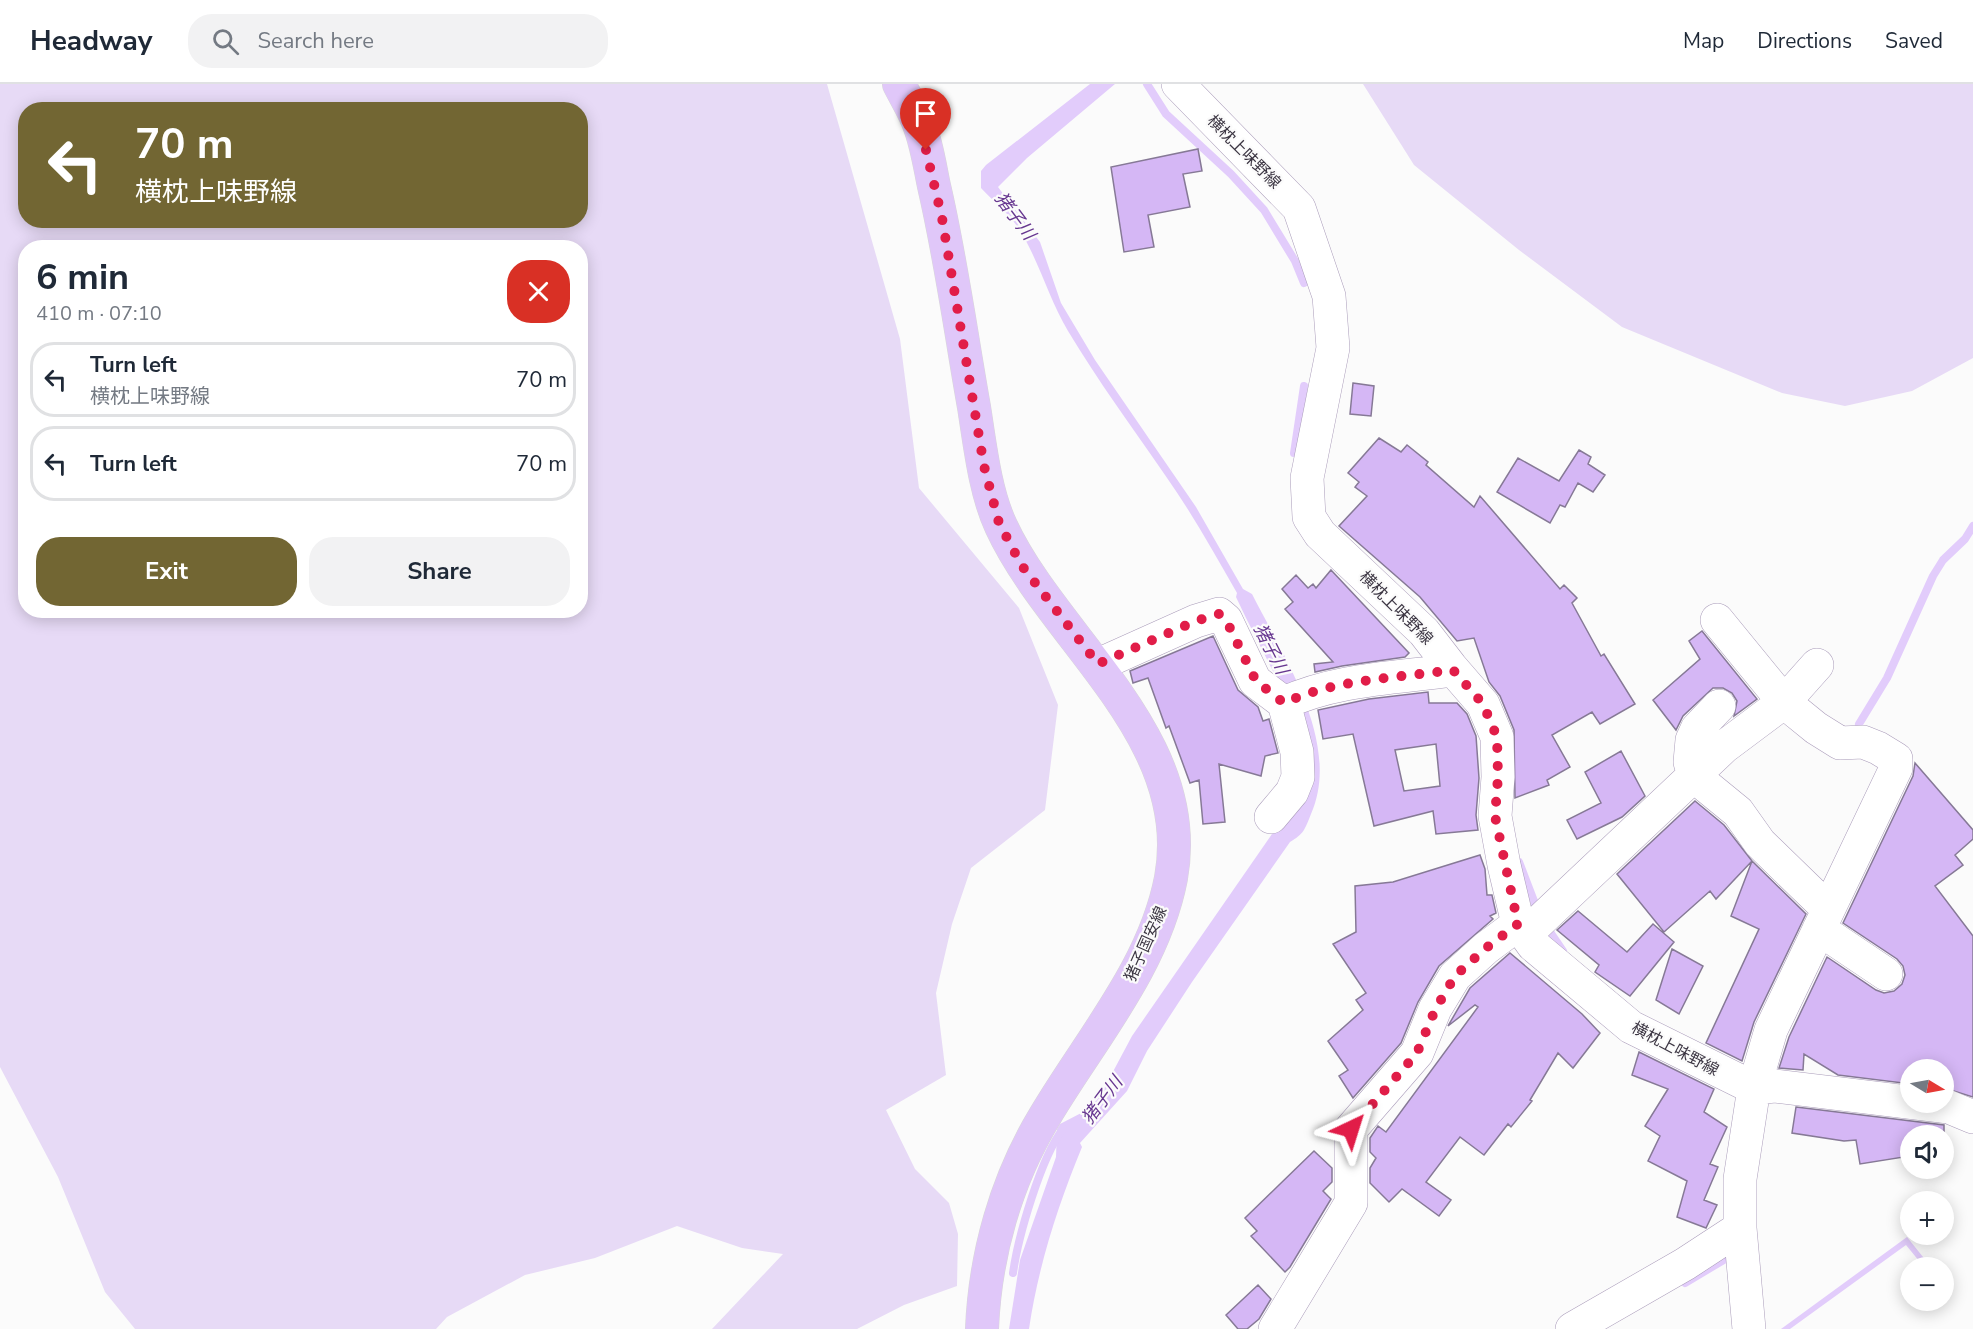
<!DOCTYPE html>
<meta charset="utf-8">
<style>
:root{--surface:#fff;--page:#f2f2f3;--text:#1f2937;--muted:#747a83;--line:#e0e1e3;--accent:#726633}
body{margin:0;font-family:"Nunito Sans","Noto Sans JP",sans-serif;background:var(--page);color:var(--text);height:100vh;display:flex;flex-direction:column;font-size:22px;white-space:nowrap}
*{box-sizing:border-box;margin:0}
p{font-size:20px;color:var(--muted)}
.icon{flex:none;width:33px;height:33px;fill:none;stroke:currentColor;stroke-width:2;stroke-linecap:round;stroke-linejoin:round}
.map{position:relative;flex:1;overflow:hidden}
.drawer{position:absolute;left:18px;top:156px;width:570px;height:378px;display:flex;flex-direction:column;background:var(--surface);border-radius:24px;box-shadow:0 3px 15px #0003}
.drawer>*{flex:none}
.top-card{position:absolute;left:18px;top:18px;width:570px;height:126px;border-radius:24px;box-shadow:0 3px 15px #0003;background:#726633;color:#fff;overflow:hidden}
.needle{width:39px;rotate:100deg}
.tools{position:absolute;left:1900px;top:975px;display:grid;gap:12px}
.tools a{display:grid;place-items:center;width:54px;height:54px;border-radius:50%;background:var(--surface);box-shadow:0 3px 15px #0003;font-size:30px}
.pin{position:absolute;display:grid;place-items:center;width:51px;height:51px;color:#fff;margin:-62px -26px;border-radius:50% 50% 50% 0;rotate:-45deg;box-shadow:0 0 6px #0007}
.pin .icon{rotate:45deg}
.me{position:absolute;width:66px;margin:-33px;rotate:41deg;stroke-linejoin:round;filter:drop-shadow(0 0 4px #0008)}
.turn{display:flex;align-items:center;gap:21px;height:126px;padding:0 18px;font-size:27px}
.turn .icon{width:78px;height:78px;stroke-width:2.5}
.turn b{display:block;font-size:42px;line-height:51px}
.round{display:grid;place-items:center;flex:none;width:63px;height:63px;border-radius:24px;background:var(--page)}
.head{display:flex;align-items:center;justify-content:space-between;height:102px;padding:0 18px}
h1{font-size:36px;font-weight:700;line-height:45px}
.primary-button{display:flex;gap:12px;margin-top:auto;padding:12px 18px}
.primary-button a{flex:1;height:69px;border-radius:24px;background:var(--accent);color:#fff;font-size:24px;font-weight:700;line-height:69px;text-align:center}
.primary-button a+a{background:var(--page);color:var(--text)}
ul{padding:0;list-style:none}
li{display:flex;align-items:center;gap:18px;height:75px;margin:0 12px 9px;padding:0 6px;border:3px solid var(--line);border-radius:24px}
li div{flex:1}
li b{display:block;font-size:22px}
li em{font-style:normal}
header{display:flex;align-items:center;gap:36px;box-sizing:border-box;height:84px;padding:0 30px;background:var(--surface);border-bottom:2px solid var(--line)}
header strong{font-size:28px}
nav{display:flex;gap:33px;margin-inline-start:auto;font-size:21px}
.search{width:420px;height:54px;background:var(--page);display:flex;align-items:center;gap:15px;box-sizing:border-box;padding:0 21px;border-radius:24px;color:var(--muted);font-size:22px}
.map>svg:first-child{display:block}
</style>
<header>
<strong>Headway</strong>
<div class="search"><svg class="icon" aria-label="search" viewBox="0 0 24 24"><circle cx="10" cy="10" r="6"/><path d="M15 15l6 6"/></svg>Search here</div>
<nav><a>Map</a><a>Directions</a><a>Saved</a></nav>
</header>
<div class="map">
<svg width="1973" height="1245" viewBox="0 0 1973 1245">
<rect width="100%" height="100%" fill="#fbfbfb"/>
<path fill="#e7daf6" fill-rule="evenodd" d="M 0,0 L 827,0 L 900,255 L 919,404 L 1019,524 L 1058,621 L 1045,726 L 971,784 L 952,840 L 936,909 L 946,991 L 886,1026 L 915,1085 L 949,1119 L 958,1150 L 957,1202 L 904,1221 L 857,1245 L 712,1245 L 783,1170 L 742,1164 L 677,1142 L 595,1174 L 525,1191 L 447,1233 L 436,1245 L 135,1245 L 105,1208 L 58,1093 L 0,983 ZM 26,26 L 580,26 L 580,136 L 26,136 ZM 26,164 L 580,164 L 580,526 L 26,526 Z
M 1363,0 L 1973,0 L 1973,274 L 1912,307 L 1845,322 L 1782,309 L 1622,243 L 1519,166 L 1414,81 Z"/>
<path fill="#e2ccfb" d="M 1090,0 L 1115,0 L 1027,74 L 998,103 L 1040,158 L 1061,219 L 1095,276 L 1196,423 L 1243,505 L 1252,510 C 1283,571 1342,660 1311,730 C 1305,745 1304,750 1290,758 L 1192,898 L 1147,967 L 1127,1007 L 1080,1059 L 1082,1063 C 1058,1121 1038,1183 1029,1245 L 1009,1245 L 1020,1176 L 1056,1073 L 1057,1045 L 1060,1040 L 1087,1026 L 1100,1012 L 1132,952 L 1292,721 L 1284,609 L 1246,534 L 1236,513 L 1237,509 C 1214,469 1192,429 1165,391 C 1132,343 1098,297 1068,247 C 1049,215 1040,180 1021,148 C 1011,131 994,118 981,104 L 981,87 L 986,81 Z
M 1907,1153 L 1931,1183 L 1924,1183 L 1906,1161 L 1790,1245 L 1781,1245 Z"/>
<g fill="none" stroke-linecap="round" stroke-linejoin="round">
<path stroke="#e2ccfb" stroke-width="8" d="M 1147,0 L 1166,30 L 1231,90 L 1264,126 L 1295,177 L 1304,199
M 1294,369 L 1304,302
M 1859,640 L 1887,594 L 1933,492 L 1943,476 L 1965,455 L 1973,442
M 1519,778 L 1537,825
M 1546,842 L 1563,867
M 1013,1189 C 1018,1153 1041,1073 1063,1045
M 1685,1199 L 1732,1171"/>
</g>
<path fill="#d5b7f5" stroke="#867996" stroke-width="1.5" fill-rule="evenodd" d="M 1198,65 L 1202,87 L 1183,90 L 1190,123 L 1148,131 L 1154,163 L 1124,168 L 1111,83 Z
M 1353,299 L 1374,302 L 1371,332 L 1350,330 Z
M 1379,354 L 1401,368 L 1407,361 L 1428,378 L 1426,381 L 1474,423 L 1480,412 L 1560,505 L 1564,501 L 1577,514 L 1572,519 L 1601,572 L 1604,570 L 1635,620 L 1600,640 L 1592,628 L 1552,651 L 1570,683 L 1547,696 L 1549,701 L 1515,714 L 1514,646 L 1500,612 L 1489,598 L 1474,554 L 1457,557 L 1420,513 L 1339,442 L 1367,412 L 1355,403 L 1359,398 L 1348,389 Z
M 1579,366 L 1591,373 L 1588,380 L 1605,391 L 1593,408 L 1578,399 L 1565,423 L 1560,421 L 1550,439 L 1497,408 L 1518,374 L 1559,397 Z
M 1331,486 L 1409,569 L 1405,573 L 1342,582 L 1315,588 L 1314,580 L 1333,578 L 1285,525 L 1293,518 L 1282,505 L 1296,491 L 1308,504 L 1313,500 L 1316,504 Z
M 1702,547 L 1757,615 L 1734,632 L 1737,617 L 1732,609 L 1723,604 L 1713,604 L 1683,632 L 1676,646 L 1653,616 L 1700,575 L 1689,557 Z
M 1213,552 L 1238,606 L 1258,623 L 1263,637 L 1269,635 L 1278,669 L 1265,672 L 1261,692 L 1219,680 L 1225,738 L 1203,740 L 1199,696 L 1190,699 L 1169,642 L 1166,644 L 1148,594 L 1133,599 L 1130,587 Z
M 1428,608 L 1429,619 L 1457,619 L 1467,630 L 1476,652 L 1479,694 L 1476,731 L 1478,746 L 1436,750 L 1433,727 L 1374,742 L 1353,650 L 1323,655 L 1318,626 L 1369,615 ZM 1436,660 L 1440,702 L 1404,707 L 1395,666 Z
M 1621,667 L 1645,712 L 1622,733 L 1577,755 L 1567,736 L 1601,719 L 1585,688 Z
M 1915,679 L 1973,746 L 1973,755 L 1955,771 L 1963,781 L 1935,802 L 1973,852 L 1973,1013 L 1944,1004 L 1944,986 L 1911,986 L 1911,1000 L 1838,991 L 1804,970 L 1803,986 L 1779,984 L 1789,953 L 1827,873 L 1876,906 L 1884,909 L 1894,907 L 1902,900 L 1905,891 L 1903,882 L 1897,875 L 1843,839 L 1913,692 Z
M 1695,717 L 1724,741 L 1752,777 L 1716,815 L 1710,807 L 1664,848 L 1617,790 Z
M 1480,771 L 1485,785 L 1487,811 L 1492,811 L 1496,829 L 1490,832 L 1493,835 L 1439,882 L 1418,918 L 1401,959 L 1353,1014 L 1339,992 L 1348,986 L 1328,957 L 1363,926 L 1356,916 L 1366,909 L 1333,860 L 1356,848 L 1355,802 L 1393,798 Z
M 1752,777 L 1806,830 L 1754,938 L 1742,977 L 1706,959 L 1759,845 L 1731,832 Z
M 1578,827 L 1627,868 L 1653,840 L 1674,858 L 1630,912 L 1595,888 L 1599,881 L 1557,846 Z
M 1672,865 L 1703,882 L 1679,930 L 1656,916 Z
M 1510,869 L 1582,930 L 1600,949 L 1573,984 L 1558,969 L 1530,1016 L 1532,1017 L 1511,1043 L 1508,1040 L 1484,1071 L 1460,1053 L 1426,1098 L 1451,1116 L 1439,1132 L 1402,1105 L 1389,1118 L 1370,1099 L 1370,1084 L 1376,1074 L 1370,1068 L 1370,1054 L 1378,1042 L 1386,1048 L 1478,923 L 1475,921 L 1448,942 L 1470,904 Z
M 1639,968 L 1714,1005 L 1704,1028 L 1727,1043 L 1710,1080 L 1718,1083 L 1704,1116 L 1717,1121 L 1706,1144 L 1677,1133 L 1687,1097 L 1648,1077 L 1660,1052 L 1645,1042 L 1668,1005 L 1632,991 Z
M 1796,1023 L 1944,1041 L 1944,1049 L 1938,1049 L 1938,1052 L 1911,1052 L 1911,1066 L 1903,1066 L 1904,1073 L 1860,1080 L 1856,1056 L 1844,1057 L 1792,1049 Z
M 1314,1067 L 1332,1084 L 1332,1098 L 1323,1107 L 1331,1115 L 1290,1183 L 1285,1188 L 1251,1152 L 1257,1147 L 1245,1134 Z
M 1258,1201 L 1271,1215 L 1259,1235 L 1247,1245 L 1238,1245 L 1226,1231 Z"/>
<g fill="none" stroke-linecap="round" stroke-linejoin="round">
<defs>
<path id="minor" d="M 1178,0 L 1299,124 L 1329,212 L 1333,264 L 1307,394 L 1309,433 L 1320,450 L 1424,548 L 1451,583 L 1483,620 L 1497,653 L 1498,693 L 1495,732 L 1504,781 L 1518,840 L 1533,861 L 1631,943 L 1754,1004 L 1775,1002 L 1949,1023 L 1973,1033
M 1717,536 L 1784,618 L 1816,644 L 1840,659 L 1863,658 L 1878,664 L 1896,675 L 1896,684 L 1771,946 L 1754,1004 L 1740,1095 L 1740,1144 L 1749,1245
M 1098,581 L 1196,537 L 1219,530 L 1226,536 L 1255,597 L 1284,619 L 1297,668 L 1298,693 L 1292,708 L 1271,733
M 1284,619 C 1336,595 1396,594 1453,586
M 1719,622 L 1697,645 L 1692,656 L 1690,678 L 1694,692 L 1738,728 L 1760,759 L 1828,825
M 1819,845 L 1886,890
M 1526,850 L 1724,663 L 1784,618 L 1817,581
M 1275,1245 L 1351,1119 L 1351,1045 L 1417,969 L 1435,925 L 1455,892 L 1486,864 L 1518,840
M 1572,1245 L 1685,1180 L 1740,1144"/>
<path id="major" d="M 899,0 C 906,14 915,28 920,43 C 927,62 930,83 934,102 C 951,175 961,250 974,323 C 980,361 985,408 1001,442 C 1053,555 1197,653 1171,794 C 1154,883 1090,956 1045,1032 C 1006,1096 985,1171 982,1245"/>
</defs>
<use href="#minor" stroke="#aa9cba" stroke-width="34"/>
<use href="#major" stroke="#d8d7d9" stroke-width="34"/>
<use href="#minor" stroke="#fff" stroke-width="33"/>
<use href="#major" stroke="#e0c7f9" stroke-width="33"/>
</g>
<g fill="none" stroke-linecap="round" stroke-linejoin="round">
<path stroke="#e11d48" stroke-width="10" stroke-dasharray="0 18" d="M 926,66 L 942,134 L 984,382 L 999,439 L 1022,482 L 1098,580 L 1196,537 L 1219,530 L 1226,536 L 1256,597 L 1284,619 C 1336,595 1396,594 1453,586 L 1483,620 L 1497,653 L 1498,693 L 1495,732 L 1518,840 L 1486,864 L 1455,892 L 1435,926 L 1417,969 L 1351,1045"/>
</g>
<g text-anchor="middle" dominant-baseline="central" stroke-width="4.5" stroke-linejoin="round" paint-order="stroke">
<g font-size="16" fill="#3c3643" stroke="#fbfbfb">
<text transform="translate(1244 68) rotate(45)">横枕上味野線</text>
<text transform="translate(1396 524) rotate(45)">横枕上味野線</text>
<text transform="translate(1146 860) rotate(-66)">猪子国安線</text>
<text transform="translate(1675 965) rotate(28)">横枕上味野線</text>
</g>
<g font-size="18" font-style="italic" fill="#673790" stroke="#fbfbfb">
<text transform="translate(1015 132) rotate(53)">猪子川</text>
<text transform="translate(1271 565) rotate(63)">猪子川</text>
<text transform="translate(1102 1016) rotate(-53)">猪子川</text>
</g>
</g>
</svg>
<div class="tools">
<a><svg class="needle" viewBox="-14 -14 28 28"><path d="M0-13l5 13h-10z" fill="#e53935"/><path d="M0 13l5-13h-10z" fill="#747a83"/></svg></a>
<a><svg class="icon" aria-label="sound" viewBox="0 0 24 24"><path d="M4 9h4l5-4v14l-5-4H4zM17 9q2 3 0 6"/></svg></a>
<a>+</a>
<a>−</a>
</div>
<div class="pin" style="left:926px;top:66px;background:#d93025"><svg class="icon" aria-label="arrive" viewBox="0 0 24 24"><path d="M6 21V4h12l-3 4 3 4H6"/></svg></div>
<svg class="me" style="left:1351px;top:1045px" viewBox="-20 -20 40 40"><path d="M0-17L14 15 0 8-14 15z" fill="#e11d48" stroke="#fff" stroke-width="4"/></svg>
<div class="top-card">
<div class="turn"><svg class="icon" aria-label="left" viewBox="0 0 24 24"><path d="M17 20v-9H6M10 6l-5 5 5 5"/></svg><div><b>70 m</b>横枕上味野線</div></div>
</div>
<section class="drawer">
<div class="head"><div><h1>6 min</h1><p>410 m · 07:10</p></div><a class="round" style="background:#d93025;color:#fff"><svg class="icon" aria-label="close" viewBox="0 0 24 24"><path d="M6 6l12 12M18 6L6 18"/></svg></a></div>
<ul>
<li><svg class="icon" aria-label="left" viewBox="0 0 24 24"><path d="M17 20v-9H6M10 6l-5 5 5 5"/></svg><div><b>Turn left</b><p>横枕上味野線</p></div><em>70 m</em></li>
<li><svg class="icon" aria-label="left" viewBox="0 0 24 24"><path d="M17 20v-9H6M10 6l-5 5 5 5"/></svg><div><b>Turn left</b></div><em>70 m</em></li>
</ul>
<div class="primary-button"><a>Exit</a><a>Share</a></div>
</section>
</div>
